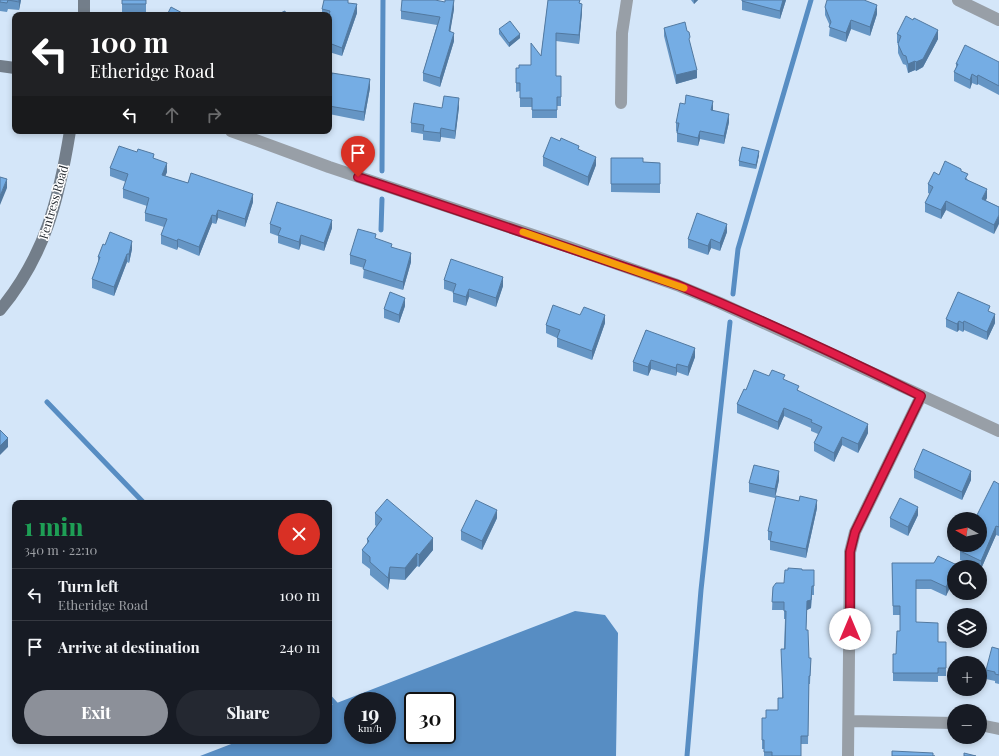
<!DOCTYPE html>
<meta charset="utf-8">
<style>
:root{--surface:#171b24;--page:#242831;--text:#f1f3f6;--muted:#9ea1a6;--line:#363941;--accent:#8c9099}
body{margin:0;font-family:"Playfair Display",serif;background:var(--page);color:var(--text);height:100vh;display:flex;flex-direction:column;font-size:15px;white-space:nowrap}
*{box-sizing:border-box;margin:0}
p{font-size:13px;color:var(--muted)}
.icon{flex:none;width:22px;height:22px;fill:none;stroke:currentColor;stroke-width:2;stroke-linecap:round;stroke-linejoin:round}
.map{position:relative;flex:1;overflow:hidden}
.panel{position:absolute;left:12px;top:500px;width:320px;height:244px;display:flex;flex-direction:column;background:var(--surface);border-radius:8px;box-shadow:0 2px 6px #0003}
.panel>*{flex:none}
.hud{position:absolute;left:12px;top:12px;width:320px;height:122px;border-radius:8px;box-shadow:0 2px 6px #0003;background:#202124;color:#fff;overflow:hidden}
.needle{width:26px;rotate:278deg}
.controls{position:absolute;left:947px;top:512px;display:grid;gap:8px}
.controls a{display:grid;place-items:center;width:40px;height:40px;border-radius:50%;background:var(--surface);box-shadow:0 2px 6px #0003;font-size:20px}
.speed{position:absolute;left:344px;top:692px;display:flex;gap:8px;font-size:20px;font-weight:700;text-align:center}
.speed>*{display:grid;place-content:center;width:52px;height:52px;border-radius:50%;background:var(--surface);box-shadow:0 2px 6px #0003;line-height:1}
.speed small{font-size:10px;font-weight:400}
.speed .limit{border:2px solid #111;border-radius:6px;background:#fff;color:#111}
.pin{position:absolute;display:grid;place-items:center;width:34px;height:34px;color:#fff;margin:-41px -17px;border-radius:50% 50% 50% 0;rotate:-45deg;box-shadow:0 0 4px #0007}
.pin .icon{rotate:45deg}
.me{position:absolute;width:44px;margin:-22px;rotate:0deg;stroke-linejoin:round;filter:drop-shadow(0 0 3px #0008)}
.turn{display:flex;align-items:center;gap:14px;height:84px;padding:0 12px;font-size:18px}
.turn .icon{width:52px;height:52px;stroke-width:2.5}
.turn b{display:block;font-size:28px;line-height:34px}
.lanes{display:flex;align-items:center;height:38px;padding:0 12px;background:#0003;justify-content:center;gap:20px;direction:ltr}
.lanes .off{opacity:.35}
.round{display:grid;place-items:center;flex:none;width:42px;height:42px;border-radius:21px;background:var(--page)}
.head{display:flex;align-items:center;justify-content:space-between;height:68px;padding:0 12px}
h1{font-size:24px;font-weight:800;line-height:30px;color:#1e9e55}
.primary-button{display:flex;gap:8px;margin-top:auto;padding:8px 12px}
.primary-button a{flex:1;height:46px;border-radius:24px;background:var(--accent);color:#fff;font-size:16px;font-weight:800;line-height:46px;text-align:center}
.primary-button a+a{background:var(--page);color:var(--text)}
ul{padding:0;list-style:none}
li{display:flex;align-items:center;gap:12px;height:52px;padding:0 12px;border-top:1px solid var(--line)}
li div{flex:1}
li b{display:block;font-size:15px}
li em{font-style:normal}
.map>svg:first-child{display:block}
</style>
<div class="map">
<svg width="999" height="756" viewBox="0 0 999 756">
<rect width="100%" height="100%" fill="#d4e6f9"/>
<path fill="#578dc3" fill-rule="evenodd" d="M 575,611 L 605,615 L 618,633 L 616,756 L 200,756 L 239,741 L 329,741 L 329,706 ZM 353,701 L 387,701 L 387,735 L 353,735 ZM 413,701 L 447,701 L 447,735 L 413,735 Z"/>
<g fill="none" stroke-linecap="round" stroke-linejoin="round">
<path stroke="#578dc3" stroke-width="5" d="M 382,171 L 383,0
M 381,230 L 382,199
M 733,294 L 738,249 L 811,0
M 47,402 L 144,503
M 329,697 L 339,708
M 687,756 L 701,590 L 730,322"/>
<path stroke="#989fa7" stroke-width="12" d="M 958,0 L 999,20
M 621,103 L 622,33 L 627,0
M 231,131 L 329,167 L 566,246 L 677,285 L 720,303 L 999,431
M 849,721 L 954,723
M 980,725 L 999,729
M 848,756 L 850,552 L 855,532 L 921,396"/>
<path stroke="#737e8a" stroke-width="12" d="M 84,15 L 84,0
M 0,66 L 15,68
M 0,310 C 45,256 59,199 70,131"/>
</g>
<path fill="#6595c4" d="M 0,0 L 21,0 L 19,10 L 8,9 L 7,12 L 0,11 Z
M 122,0 L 146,0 L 146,13 L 122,12 Z
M 548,0 L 580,3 L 582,12 L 579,44 L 556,41 L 556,76 L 561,76 L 561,106 L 557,106 L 557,118 L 532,118 L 532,107 L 520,107 L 520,91 L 516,92 L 516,68 L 519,68 L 531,65 L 541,56 Z
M 691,0 L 698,0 L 694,4 Z
M 742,0 L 786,0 L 780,19 L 742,10 Z
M 349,3 L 357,13 L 342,56 L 329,52 L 329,15 L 322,15 L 322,9 Z
M 825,7 L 877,14 L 870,36 L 851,29 L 846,42 L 829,36 L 830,26 L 825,15 Z
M 454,9 L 450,31 L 454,41 L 440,87 L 423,81 L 423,73 L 437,25 L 401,19 L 401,11 Z
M 664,28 L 690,43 L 697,78 L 676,84 L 664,36 Z
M 499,29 L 520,38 L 509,47 L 499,34 Z
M 897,34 L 938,39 L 923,67 L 916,71 L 915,70 L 908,73 L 906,65 L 903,64 L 898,53 L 898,43 L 897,43 Z
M 999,62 L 999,95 L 978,84 L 977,85 L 972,83 L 970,89 L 954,81 L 954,72 L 956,67 L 956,64 Z
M 370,88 L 364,121 L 329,114 L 329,91 Z
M 459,107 L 455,139 L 441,137 L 440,142 L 423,140 L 423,134 L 411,132 L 411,123 L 442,108 Z
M 713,110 L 729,122 L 724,144 L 700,139 L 698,146 L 677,142 L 677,132 L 676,131 L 676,123 Z
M 560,141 L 579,150 L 596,165 L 588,186 L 543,166 L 543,157 Z
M 759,155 L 756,169 L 739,166 L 739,161 Z
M 611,158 L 643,162 L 660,163 L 660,193 L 611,192 Z
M 154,159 L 167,172 L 165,176 L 253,202 L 245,227 L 218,218 L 216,224 L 212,223 L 199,256 L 178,247 L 177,250 L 161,244 L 161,235 L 164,227 L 145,221 L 145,213 L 147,206 L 123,198 L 123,189 L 126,182 L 110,176 L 110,168 Z
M 961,171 L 968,180 L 987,198 L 985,200 L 999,207 L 994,234 L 946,210 L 941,219 L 925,212 L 925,203 L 930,194 L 928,193 L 928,184 L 939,175 Z
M 270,224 L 332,228 L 324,251 L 301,244 L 299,250 L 278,243 L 278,236 L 270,233 Z
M 727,232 L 720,251 L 711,248 L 708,255 L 688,248 L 688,239 Z
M 376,239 L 392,248 L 411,262 L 403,290 L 363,278 L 364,268 L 350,264 L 350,255 Z
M 132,249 L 129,263 L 127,262 L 114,296 L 92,288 L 92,279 L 98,263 L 98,257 Z
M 444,280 L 503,286 L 496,307 L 469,297 L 466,306 L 453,302 L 453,292 L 444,289 Z
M 405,306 L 399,323 L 384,318 L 384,309 Z
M 990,312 L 995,323 L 987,340 L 964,330 L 963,332 L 959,330 L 957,332 L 946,327 L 946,319 Z
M 580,315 L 605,323 L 592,360 L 557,347 L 557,338 L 546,333 L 546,325 Z
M 646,330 L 695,357 L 688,376 L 677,372 L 676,376 L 651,369 L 648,376 L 633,371 L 633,362 Z
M 769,376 L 785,380 L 799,391 L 868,433 L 858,453 L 842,445 L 834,462 L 814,451 L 814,443 L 818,434 L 811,431 L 811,428 L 784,416 L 778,430 L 737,413 L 737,404 L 746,390 Z
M 914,470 L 971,480 L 962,500 L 914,478 Z
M 779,480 L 775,498 L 749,492 L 749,483 Z
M 999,484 L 999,536 L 996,535 L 981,569 L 980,569 L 980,567 L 976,567 L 960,560 L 960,551 Z
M 817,508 L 806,558 L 770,550 L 770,540 L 768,540 L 768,531 Z
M 375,513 L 433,550 L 419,567 L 417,566 L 405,580 L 390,579 L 388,590 L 370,575 L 370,569 L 362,563 L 362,550 L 367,544 L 367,539 L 376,526 L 375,525 Z
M 918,515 L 908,536 L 890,527 L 890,518 Z
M 497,518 L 482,550 L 461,540 L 461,531 Z
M 892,563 L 957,567 L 946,596 L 931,589 L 916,589 L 916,622 L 938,642 L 946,642 L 946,676 L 938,676 L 938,682 L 893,681 L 893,654 L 896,654 L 900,631 L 900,615 L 893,615 Z
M 802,570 L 814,570 L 814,595 L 812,595 L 811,608 L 807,610 L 806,630 L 809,658 L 811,658 L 810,684 L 809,684 L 808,744 L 801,744 L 801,756 L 764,756 L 764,749 L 762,749 L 762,718 L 766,718 L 778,710 L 782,698 L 785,619 L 784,619 L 784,610 L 772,610 L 773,587 L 784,583 Z
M 999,649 L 999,684 L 995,683 L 995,681 L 986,679 L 986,670 Z"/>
<path fill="#5279a0" d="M 19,0 L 21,0 L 19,10 Z
M 454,0 L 454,9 L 449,39 L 449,31 Z
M 694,0 L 698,0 L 694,4 Z
M 783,0 L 786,0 L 780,19 L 780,11 Z
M 357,4 L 357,13 L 342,56 L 342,48 Z
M 582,4 L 582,12 L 579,44 L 579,35 Z
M 877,5 L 877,14 L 870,36 L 870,27 Z
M 851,20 L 851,29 L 846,42 L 846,33 Z
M 938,30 L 938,39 L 923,67 L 916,71 L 916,62 Z
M 454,33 L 454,41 L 440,87 L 440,78 Z
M 520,34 L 520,38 L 509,47 L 509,43 Z
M 915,61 L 915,70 L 908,73 L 908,64 Z
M 697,70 L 697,78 L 676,84 L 676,75 Z
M 972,74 L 972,83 L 970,89 L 970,80 Z
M 978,75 L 978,84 L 977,85 L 977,77 Z
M 370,79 L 370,88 L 364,121 L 364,112 Z
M 459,98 L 459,107 L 455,139 L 455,131 Z
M 713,101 L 713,110 L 711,119 L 711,110 Z
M 729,114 L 729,122 L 724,144 L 724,136 Z
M 441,128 L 441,137 L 440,142 L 440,133 Z
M 700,131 L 700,139 L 698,146 L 698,138 Z
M 759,151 L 759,155 L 756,169 L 756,165 Z
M 596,157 L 596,165 L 588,186 L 588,177 Z
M 167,163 L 167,172 L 162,184 L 162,175 Z
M 7,179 L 7,188 L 0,205 L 0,196 Z
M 987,189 L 987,198 L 982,208 L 982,199 Z
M 253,194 L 253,202 L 245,227 L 245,219 Z
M 946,201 L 946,210 L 941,219 L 941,210 Z
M 218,210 L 218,218 L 216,224 L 216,216 Z
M 212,215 L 212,223 L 199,256 L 199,247 Z
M 999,215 L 999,224 L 994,234 L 994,225 Z
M 332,220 L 332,228 L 324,251 L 324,243 Z
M 727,224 L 727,232 L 720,251 L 720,243 Z
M 301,235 L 301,244 L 299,250 L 299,242 Z
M 178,239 L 178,247 L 177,250 L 177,241 Z
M 711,239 L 711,248 L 708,255 L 708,246 Z
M 132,241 L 132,249 L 129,263 L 129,254 Z
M 411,253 L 411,262 L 403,290 L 403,282 Z
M 127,254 L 127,262 L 114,296 L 114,287 Z
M 503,277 L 503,286 L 496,307 L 496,298 Z
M 469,289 L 469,297 L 466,306 L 466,297 Z
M 405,298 L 405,306 L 399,323 L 399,315 Z
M 995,314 L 995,323 L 987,340 L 987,332 Z
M 605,315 L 605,323 L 592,360 L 592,351 Z
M 959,321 L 959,330 L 957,332 L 957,324 Z
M 964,321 L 964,330 L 963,332 L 963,323 Z
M 695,348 L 695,357 L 688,376 L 688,367 Z
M 651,360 L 651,369 L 648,376 L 648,367 Z
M 677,364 L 677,372 L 676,376 L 676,368 Z
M 784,408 L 784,416 L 778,430 L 778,422 Z
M 868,424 L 868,433 L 858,453 L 858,444 Z
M 842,437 L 842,445 L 834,462 L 834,453 Z
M 8,438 L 8,447 L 0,455 L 0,446 Z
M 779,471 L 779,480 L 775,498 L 775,489 Z
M 971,471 L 971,480 L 962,500 L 962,492 Z
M 817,500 L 817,508 L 806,558 L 806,549 Z
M 918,507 L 918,515 L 908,536 L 908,527 Z
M 497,510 L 497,518 L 482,550 L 482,541 Z
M 996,526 L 996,535 L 981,569 L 981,561 Z
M 433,538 L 433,550 L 419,567 L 419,555 Z
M 417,553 L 417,566 L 405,580 L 405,568 Z
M 390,567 L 390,579 L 388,590 L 388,578 Z
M 954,572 L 954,580 L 946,596 L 946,587 Z
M 812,586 L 811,608 L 807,610 L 807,601 Z"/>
<path fill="#75ade4" stroke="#5279a0" d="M 0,0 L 19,0 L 19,2 L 8,0 L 7,3 L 0,2 Z
M 122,0 L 146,0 L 146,4 L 122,4 Z
M 324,0 L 348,0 L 348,3 L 357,4 L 342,48 L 329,43 L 329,15 L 330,11 L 322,9 Z
M 402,0 L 435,0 L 445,2 L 445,0 L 454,0 L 449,31 L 454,33 L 440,78 L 423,73 L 440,17 L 401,11 Z
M 548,0 L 580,0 L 579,3 L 582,4 L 579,35 L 556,33 L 556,76 L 561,76 L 561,97 L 557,97 L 557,110 L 532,110 L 532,98 L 520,98 L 520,83 L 516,83 L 516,68 L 519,68 L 519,65 L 531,65 L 531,43 L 541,56 Z
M 742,0 L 783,0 L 780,11 L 742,1 Z
M 827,0 L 864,0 L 877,5 L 870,27 L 851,20 L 846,33 L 829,27 L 831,22 L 825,7 Z
M 171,7 L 186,15 L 167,15 Z
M 285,11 L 286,15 L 276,15 Z
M 906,16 L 913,20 L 914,18 L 938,30 L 923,59 L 916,62 L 915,61 L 908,64 L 906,56 L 903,55 L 898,44 L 901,36 L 897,34 Z
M 510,21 L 520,34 L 509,43 L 499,29 Z
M 685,22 L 687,31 L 689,32 L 690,37 L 689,39 L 697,70 L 676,75 L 664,28 Z
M 965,45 L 999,62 L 999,86 L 978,75 L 977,77 L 972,74 L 970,80 L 954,72 L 958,64 L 956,64 Z
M 332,73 L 370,79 L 364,112 L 329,106 L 329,91 Z
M 686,95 L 713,101 L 711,110 L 729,114 L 724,136 L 700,131 L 698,138 L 677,133 L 679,123 L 676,123 L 680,103 L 685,104 Z
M 444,96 L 459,98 L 455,131 L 441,128 L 440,133 L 423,131 L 424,125 L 411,123 L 414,103 L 442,108 Z
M 551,137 L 560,141 L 561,138 L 579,146 L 578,149 L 596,157 L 588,177 L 543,157 Z
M 119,146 L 137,152 L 138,149 L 154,154 L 153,158 L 167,163 L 162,175 L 188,183 L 191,173 L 253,194 L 245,219 L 218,210 L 216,216 L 212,215 L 199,247 L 178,239 L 177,241 L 161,235 L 167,219 L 145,213 L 149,198 L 123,189 L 128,174 L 110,168 Z
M 742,147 L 759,151 L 756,165 L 739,161 Z
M 611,158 L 643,158 L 643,162 L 660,163 L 660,184 L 611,184 Z
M 945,161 L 961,169 L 961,171 L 968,174 L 965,179 L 987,189 L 982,199 L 999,207 L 999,215 L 994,225 L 946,201 L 941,210 L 925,203 L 933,187 L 928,184 L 934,172 L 939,175 Z
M 0,177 L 7,179 L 0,196 Z
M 277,202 L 332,220 L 324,243 L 301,235 L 299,242 L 278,235 L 281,228 L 270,224 Z
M 697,213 L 727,224 L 720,243 L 711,239 L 708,246 L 688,239 Z
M 358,229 L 376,234 L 375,238 L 392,244 L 391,247 L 411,253 L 403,282 L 363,269 L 366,260 L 350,255 Z
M 110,232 L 132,241 L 129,254 L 127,254 L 114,287 L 92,279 L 100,257 L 98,257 L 103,244 L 105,245 Z
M 451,259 L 503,277 L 496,298 L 469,289 L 466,297 L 453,293 L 456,284 L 444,280 Z
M 390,292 L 405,298 L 399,315 L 384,309 Z
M 958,292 L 990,306 L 988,311 L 995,314 L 987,332 L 964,321 L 963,323 L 959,321 L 957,324 L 946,319 Z
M 553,305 L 580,315 L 584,307 L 605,315 L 592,351 L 557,338 L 560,330 L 546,325 Z
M 646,330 L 695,348 L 688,367 L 677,364 L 676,368 L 651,360 L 648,367 L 633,362 Z
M 754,370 L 769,376 L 772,370 L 785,375 L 783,379 L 799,386 L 797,390 L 868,424 L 858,444 L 842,437 L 834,453 L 814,443 L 822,427 L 811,422 L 812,420 L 784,408 L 778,422 L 737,404 L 744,389 L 746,390 Z
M 0,430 L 8,438 L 0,446 Z
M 923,449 L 971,471 L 962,492 L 914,470 Z
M 754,465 L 779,471 L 775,489 L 749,483 Z
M 994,481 L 999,484 L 999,527 L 996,526 L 981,561 L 960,551 L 963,545 L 980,545 L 980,519 L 975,519 Z
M 776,496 L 799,501 L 800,496 L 817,500 L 806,549 L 770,541 L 772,532 L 768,531 Z
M 900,498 L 918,507 L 908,527 L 890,518 Z
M 387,499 L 433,538 L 419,555 L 417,553 L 405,568 L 390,567 L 388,578 L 370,562 L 370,557 L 362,550 L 369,541 L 367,539 L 382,519 L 375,513 Z
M 476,500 L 497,510 L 482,541 L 461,531 Z
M 938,556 L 957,565 L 956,567 L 954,567 L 954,572 L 946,587 L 931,580 L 916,580 L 916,622 L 938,623 L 938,642 L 946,642 L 946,668 L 938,668 L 938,673 L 893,673 L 893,654 L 896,654 L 897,631 L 900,631 L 900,606 L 893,606 L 892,563 L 934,563 Z
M 788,568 L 802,569 L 802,570 L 814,570 L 814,586 L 812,586 L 811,600 L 807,601 L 806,630 L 808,630 L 809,658 L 811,658 L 810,676 L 809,676 L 808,736 L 801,736 L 801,756 L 772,756 L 772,752 L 764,752 L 764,740 L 762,740 L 762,718 L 766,718 L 766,710 L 778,710 L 778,698 L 783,698 L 781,649 L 785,649 L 786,611 L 784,611 L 784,602 L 772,602 L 773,587 L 776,583 L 784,583 L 785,570 L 788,570 Z
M 992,647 L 999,649 L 999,675 L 995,674 L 995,672 L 986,670 Z
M 892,751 L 933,753 L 933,756 L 935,756 L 892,756 Z
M 964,753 L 976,756 L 964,756 Z"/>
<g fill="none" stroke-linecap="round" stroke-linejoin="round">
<defs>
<path id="route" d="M 358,177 L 678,285 C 760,319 841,356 921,396 L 855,532 L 850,552 L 850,629"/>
</defs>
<use href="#route" stroke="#92132f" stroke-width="10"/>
<use href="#route" stroke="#e11d48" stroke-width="7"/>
<path stroke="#f59e0b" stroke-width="7" d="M 523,232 L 684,288"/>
</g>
<g text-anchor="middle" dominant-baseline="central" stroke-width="3" stroke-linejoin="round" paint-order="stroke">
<g font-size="12" fill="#1f252c" stroke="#fff">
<text transform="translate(53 202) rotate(-74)">Fentress Road</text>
</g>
</g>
</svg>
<div class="controls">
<a><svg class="needle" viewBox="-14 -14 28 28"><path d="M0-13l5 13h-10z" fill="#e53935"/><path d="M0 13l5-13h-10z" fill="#9ea1a6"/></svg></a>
<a><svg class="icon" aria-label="search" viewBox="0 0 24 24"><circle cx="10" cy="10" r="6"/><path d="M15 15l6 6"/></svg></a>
<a><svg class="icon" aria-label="layers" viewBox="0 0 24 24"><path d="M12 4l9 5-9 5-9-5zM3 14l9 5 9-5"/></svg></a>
<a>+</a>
<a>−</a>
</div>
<div class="speed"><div>19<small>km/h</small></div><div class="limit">30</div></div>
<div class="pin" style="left:358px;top:177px;background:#d93025"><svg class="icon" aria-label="arrive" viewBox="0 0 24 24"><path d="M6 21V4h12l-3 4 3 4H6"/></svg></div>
<svg class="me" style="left:850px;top:629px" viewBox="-20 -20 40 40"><circle r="19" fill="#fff"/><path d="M0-13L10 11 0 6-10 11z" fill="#e11d48"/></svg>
<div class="hud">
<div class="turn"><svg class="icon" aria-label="left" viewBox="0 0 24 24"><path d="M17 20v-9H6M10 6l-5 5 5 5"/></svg><div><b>100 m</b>Etheridge Road</div></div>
<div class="lanes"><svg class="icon" aria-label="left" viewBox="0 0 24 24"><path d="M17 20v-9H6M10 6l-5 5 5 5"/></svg><svg class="icon off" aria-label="ahead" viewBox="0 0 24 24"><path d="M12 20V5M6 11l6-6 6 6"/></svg><svg class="icon off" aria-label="right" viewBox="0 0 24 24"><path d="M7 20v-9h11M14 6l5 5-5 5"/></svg></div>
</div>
<section class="panel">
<div class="head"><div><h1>1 min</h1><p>340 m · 22:10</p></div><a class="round" style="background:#d93025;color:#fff"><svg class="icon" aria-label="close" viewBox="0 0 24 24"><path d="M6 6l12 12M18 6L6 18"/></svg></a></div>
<ul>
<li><svg class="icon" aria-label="left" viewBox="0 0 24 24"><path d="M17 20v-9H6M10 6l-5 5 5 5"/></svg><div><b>Turn left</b><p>Etheridge Road</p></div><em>100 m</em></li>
<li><svg class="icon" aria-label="arrive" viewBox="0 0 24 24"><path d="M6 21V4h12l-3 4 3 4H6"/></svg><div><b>Arrive at destination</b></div><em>240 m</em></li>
</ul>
<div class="primary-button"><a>Exit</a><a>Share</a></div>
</section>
</div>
